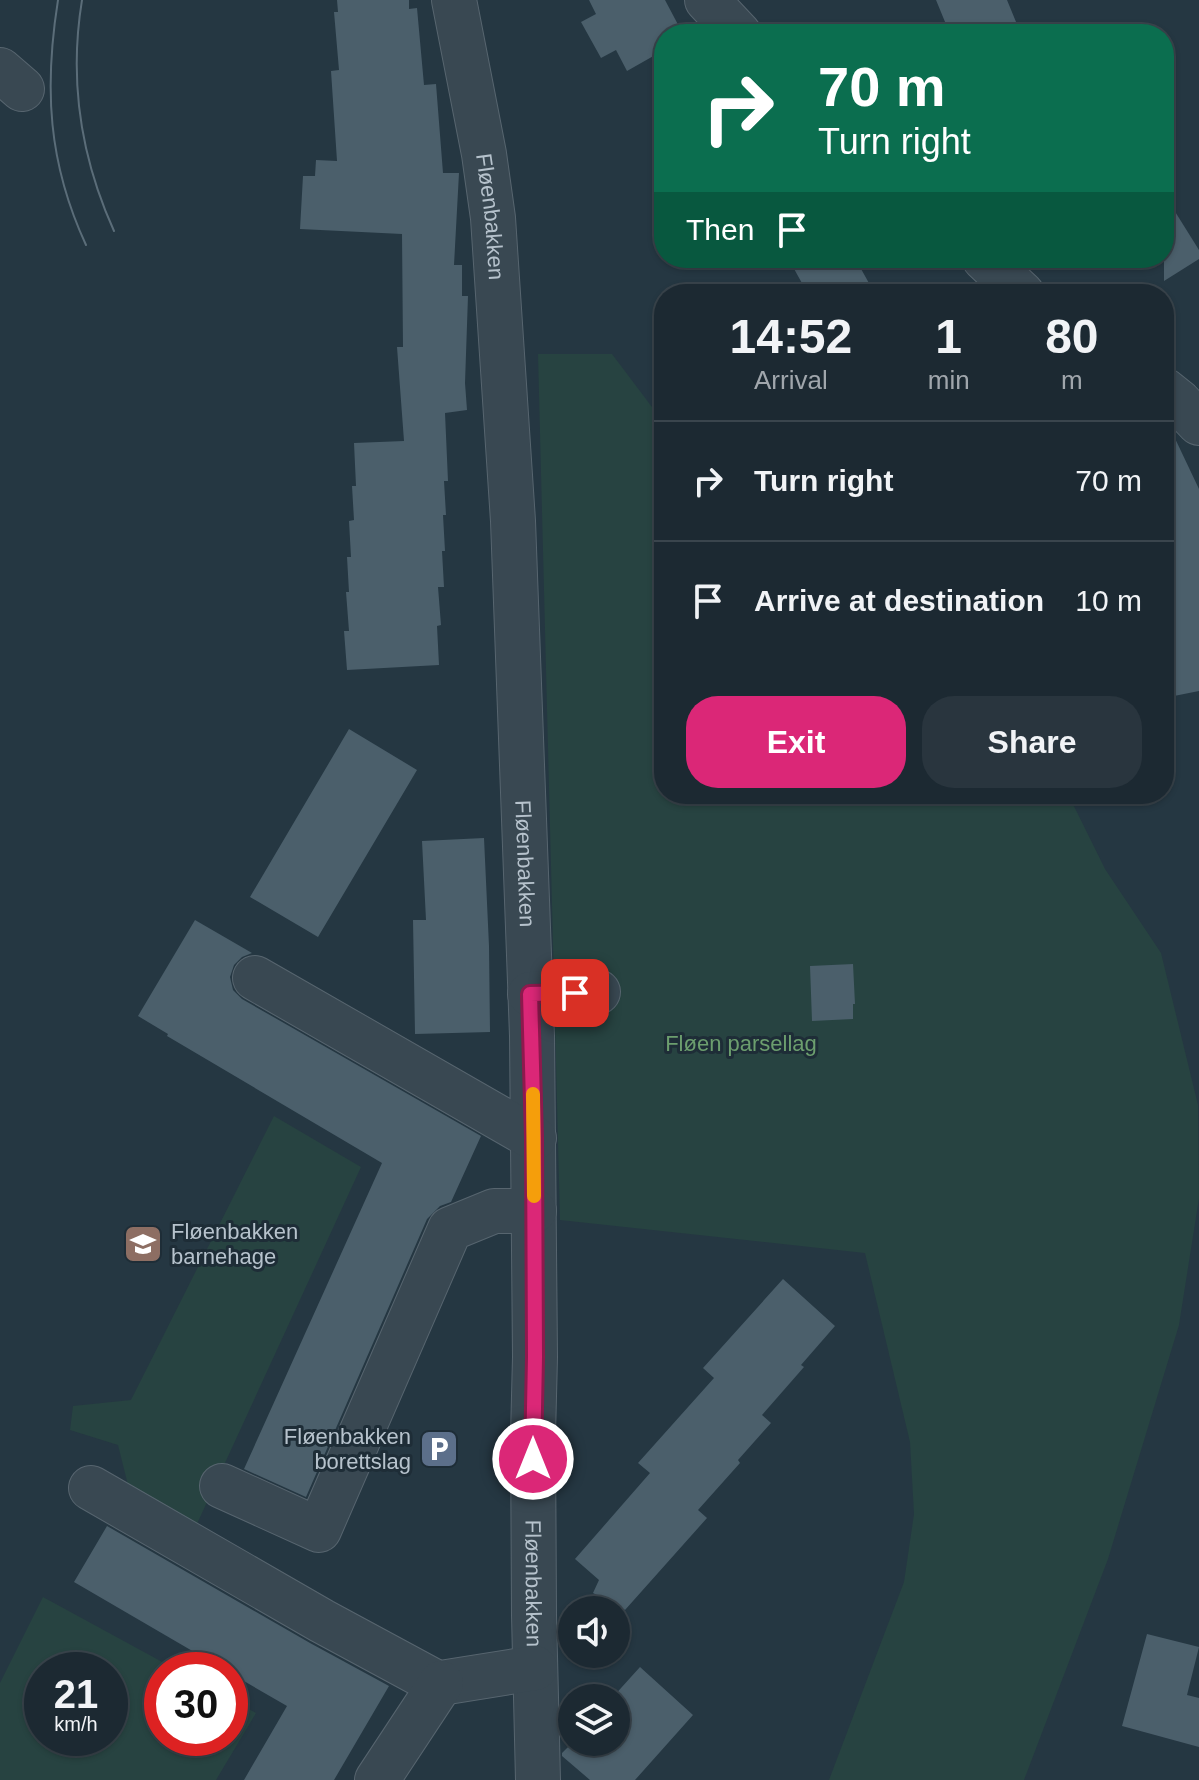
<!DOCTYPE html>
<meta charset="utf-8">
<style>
:root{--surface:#1c2932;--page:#29353e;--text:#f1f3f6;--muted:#a0a6ac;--line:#3a454d;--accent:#db2777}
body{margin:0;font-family:Helvetica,sans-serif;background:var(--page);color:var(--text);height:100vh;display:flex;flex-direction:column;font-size:30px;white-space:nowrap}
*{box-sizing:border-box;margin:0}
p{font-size:26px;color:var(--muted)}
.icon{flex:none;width:44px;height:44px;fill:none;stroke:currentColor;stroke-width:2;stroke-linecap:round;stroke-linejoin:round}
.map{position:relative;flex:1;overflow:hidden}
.details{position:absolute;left:654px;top:284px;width:520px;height:520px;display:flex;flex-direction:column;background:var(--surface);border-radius:32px;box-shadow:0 2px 6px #0004,0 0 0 2px var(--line)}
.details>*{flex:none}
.hud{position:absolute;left:654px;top:24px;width:520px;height:244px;border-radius:32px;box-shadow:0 2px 6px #0004,0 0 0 2px var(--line);background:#0b6e4f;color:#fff;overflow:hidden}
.controls{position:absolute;left:558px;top:1596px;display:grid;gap:16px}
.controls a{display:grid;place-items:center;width:72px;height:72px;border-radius:50%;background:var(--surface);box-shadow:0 2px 6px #0004,0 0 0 2px var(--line);font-size:40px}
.speed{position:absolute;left:24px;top:1652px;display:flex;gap:16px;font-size:40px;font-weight:700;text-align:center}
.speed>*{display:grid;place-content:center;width:104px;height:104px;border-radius:50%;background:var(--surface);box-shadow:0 2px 6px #0004,0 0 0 2px var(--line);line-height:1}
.speed small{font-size:20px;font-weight:400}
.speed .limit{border:12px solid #d22;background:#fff;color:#111}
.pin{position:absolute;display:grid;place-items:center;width:68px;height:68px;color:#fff;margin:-34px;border-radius:16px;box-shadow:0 4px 12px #0006}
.me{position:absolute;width:88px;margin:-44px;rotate:0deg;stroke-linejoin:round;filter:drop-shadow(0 0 6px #0008)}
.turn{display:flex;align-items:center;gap:28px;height:168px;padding:0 32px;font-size:36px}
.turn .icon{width:104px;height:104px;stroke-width:2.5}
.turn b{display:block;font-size:56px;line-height:68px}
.then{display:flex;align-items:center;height:76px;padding:0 32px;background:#0003;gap:16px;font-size:30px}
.eta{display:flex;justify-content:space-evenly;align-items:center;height:136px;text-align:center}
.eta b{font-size:48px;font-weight:600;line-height:56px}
.action{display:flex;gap:16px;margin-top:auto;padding:16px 32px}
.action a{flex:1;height:92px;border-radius:32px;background:var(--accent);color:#fff;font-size:32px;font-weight:600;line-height:92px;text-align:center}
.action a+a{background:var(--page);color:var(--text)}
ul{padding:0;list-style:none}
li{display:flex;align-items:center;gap:24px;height:120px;padding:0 32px;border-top:2px solid var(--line)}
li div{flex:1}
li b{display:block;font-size:30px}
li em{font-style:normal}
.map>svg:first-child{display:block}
</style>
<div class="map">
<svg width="1199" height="1780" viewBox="0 0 1199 1780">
<rect width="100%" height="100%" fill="#253742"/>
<path fill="#274341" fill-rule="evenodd" d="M 538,354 L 612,354 L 664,423 L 664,794 L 1068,794 L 1105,869 L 1161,953 L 1198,1105 L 1199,1198 L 1179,1325 L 1108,1559 L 1024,1780 L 829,1780 L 904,1582 L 914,1514 L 910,1442 L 865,1253 L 560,1220 Z
M 274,1116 L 361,1167 L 196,1526 L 128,1485 L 118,1445 L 70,1430 L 73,1406 L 131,1400 Z
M 43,1597 L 177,1670 L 162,1670 L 162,1738 L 230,1738 L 230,1699 L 256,1713 L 216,1780 L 0,1780 L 0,1683 ZM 42,1670 L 110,1670 L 110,1738 L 42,1738 Z"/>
<path fill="#4b5f6b" d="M 337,0 L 409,0 L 409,9 L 417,8 L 424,85 L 436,84 L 443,173 L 459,173 L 454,265 L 462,265 L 462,296 L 468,296 L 465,383 L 467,410 L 445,413 L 448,481 L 444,481 L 446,515 L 443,515 L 445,551 L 442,551 L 444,587 L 438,587 L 441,625 L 437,626 L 439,665 L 347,670 L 344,631 L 349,631 L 346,592 L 349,592 L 347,557 L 351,557 L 349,521 L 354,520 L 352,486 L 356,486 L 354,443 L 404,441 L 397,347 L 403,347 L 402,234 L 300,229 L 303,176 L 315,176 L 316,160 L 337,161 L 331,71 L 339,70 L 334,12 L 338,12 Z
M 589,0 L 665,0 L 683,34 L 664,34 L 664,50 L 627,71 L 616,50 L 601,58 L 581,22 L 596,14 Z
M 936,0 L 1007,0 L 1021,34 L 950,34 Z
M 1164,194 L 1199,250 L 1199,259 L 1164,281 Z
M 788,258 L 855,258 L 875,294 L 808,294 Z
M 1164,422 L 1171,430 L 1199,489 L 1199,691 L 1164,698 Z
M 349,729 L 417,770 L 318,937 L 250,897 Z
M 484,838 L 489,946 L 490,1032 L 415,1034 L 413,920 L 426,920 L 422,841 Z
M 195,920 L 252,953 L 242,957 L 234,965 L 230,977 L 233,990 L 242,999 L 481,1136 L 451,1202 L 440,1206 L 427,1219 L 306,1497 L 244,1469 L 382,1163 L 167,1036 L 168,1034 L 138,1016 Z
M 853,964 L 855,1004 L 853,1004 L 853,1019 L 812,1021 L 810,966 Z
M 783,1279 L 835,1326 L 801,1365 L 804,1367 L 762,1415 L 771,1423 L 738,1460 L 740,1463 L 698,1510 L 707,1518 L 625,1610 L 593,1593 L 599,1580 L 575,1559 L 650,1473 L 638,1463 L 714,1378 L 703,1368 Z
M 107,1526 L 310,1643 L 389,1686 L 334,1780 L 244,1780 L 287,1706 L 230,1673 L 230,1670 L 225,1670 L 74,1582 Z
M 1147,1634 L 1199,1647 L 1187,1695 L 1199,1698 L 1199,1747 L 1122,1726 Z
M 640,1667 L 693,1715 L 635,1780 L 590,1780 L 562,1756 L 562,1753 L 573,1742 L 616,1742 L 616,1698 L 612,1698 Z"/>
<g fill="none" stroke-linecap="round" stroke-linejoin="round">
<defs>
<g id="minor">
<path id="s1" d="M 454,0 L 484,154 L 493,218 L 513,521 L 532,1036 L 535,1357 L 533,1435 L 534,1615 L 538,1780"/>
<path d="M 707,0 L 739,34"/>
<path d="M 0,70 L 22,89"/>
<path d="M 984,258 L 1022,294"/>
<path d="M 1164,390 L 1179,402 L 1199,423"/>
<path d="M 255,978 L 534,1138"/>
<path d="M 530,994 L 598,992"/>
<path d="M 222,1486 L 319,1530 L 450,1229 L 494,1211 L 534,1211"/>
<path d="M 91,1488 L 322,1621 L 435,1682 L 441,1683 L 535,1668"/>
<path d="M 377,1780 L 441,1683"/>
</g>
</defs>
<use href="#minor" stroke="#57656f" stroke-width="46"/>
<use href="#minor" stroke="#394852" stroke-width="44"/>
<path stroke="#5b6d79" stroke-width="2" d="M 58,0 C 44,88 48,163 86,245
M 82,0 C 69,79 81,158 114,231"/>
</g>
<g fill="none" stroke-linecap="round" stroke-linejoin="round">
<defs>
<path id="route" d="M 533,1459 L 535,1357 L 534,1138 L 530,994 L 575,993"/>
</defs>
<use href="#route" stroke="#8e194d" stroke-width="20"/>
<use href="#route" stroke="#db2777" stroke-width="14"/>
<path stroke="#f59e0b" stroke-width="14" d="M 533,1094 L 534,1196"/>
</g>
<defs>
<symbol id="school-square" viewBox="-11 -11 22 22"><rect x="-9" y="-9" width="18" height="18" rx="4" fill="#8d6e63" stroke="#1e2d37"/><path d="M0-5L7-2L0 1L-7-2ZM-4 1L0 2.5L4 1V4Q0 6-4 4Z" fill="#fff"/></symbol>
<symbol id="parking-square" viewBox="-11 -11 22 22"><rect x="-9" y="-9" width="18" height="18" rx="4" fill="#5c6f8a" stroke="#1e2d37"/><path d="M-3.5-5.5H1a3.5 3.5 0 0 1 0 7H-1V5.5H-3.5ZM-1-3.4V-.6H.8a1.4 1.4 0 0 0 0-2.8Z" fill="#fff"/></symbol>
</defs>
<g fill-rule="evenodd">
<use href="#school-square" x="121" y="1222" width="44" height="44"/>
<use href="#parking-square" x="417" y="1427" width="44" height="44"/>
</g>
<g text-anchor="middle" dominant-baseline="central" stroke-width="6" stroke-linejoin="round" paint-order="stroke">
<g font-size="22" fill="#b6c2cc" stroke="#1e2d37">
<text stroke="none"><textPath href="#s1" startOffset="220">Fløenbakken</textPath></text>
<text stroke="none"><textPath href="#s1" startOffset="868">Fløenbakken</textPath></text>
<text stroke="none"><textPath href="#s1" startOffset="1588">Fløenbakken</textPath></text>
</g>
<g font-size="22" fill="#6c9e6e" stroke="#1e2d37">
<text x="741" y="1043">Fløen parsellag</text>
</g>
<g font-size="22" fill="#b6c2cc" stroke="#1e2d37" text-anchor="start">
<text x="171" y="1231">Fløenbakken<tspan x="171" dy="25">barnehage</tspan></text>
<text x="411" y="1436" text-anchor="end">Fløenbakken<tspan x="411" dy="25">borettslag</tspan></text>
</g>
</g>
</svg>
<div class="controls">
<a><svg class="icon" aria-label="sound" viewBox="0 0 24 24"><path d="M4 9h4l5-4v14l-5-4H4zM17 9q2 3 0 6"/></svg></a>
<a><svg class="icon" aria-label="layers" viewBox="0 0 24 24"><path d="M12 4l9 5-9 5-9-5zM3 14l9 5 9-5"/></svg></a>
</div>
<div class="speed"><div>21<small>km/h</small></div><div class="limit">30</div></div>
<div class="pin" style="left:575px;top:993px;background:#d93025"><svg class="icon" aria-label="arrive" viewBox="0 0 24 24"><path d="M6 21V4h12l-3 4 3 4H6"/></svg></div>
<svg class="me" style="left:533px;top:1459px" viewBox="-20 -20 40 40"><circle r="17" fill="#db2777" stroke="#fff" stroke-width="3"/><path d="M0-11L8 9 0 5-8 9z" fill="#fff"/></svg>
<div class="hud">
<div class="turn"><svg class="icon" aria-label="right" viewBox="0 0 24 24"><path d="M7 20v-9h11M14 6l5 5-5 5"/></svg><div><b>70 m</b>Turn right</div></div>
<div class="then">Then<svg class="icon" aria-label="arrive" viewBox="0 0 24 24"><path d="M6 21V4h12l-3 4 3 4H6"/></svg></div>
</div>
<section class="details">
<div class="eta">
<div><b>14:52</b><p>Arrival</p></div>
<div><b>1</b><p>min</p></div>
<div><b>80</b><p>m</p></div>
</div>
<ul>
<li><svg class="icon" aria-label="right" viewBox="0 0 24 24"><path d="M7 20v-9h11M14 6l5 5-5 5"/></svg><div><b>Turn right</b></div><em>70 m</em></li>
<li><svg class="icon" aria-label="arrive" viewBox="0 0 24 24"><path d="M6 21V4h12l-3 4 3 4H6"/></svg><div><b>Arrive at destination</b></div><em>10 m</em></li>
</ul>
<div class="action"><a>Exit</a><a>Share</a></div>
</section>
</div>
